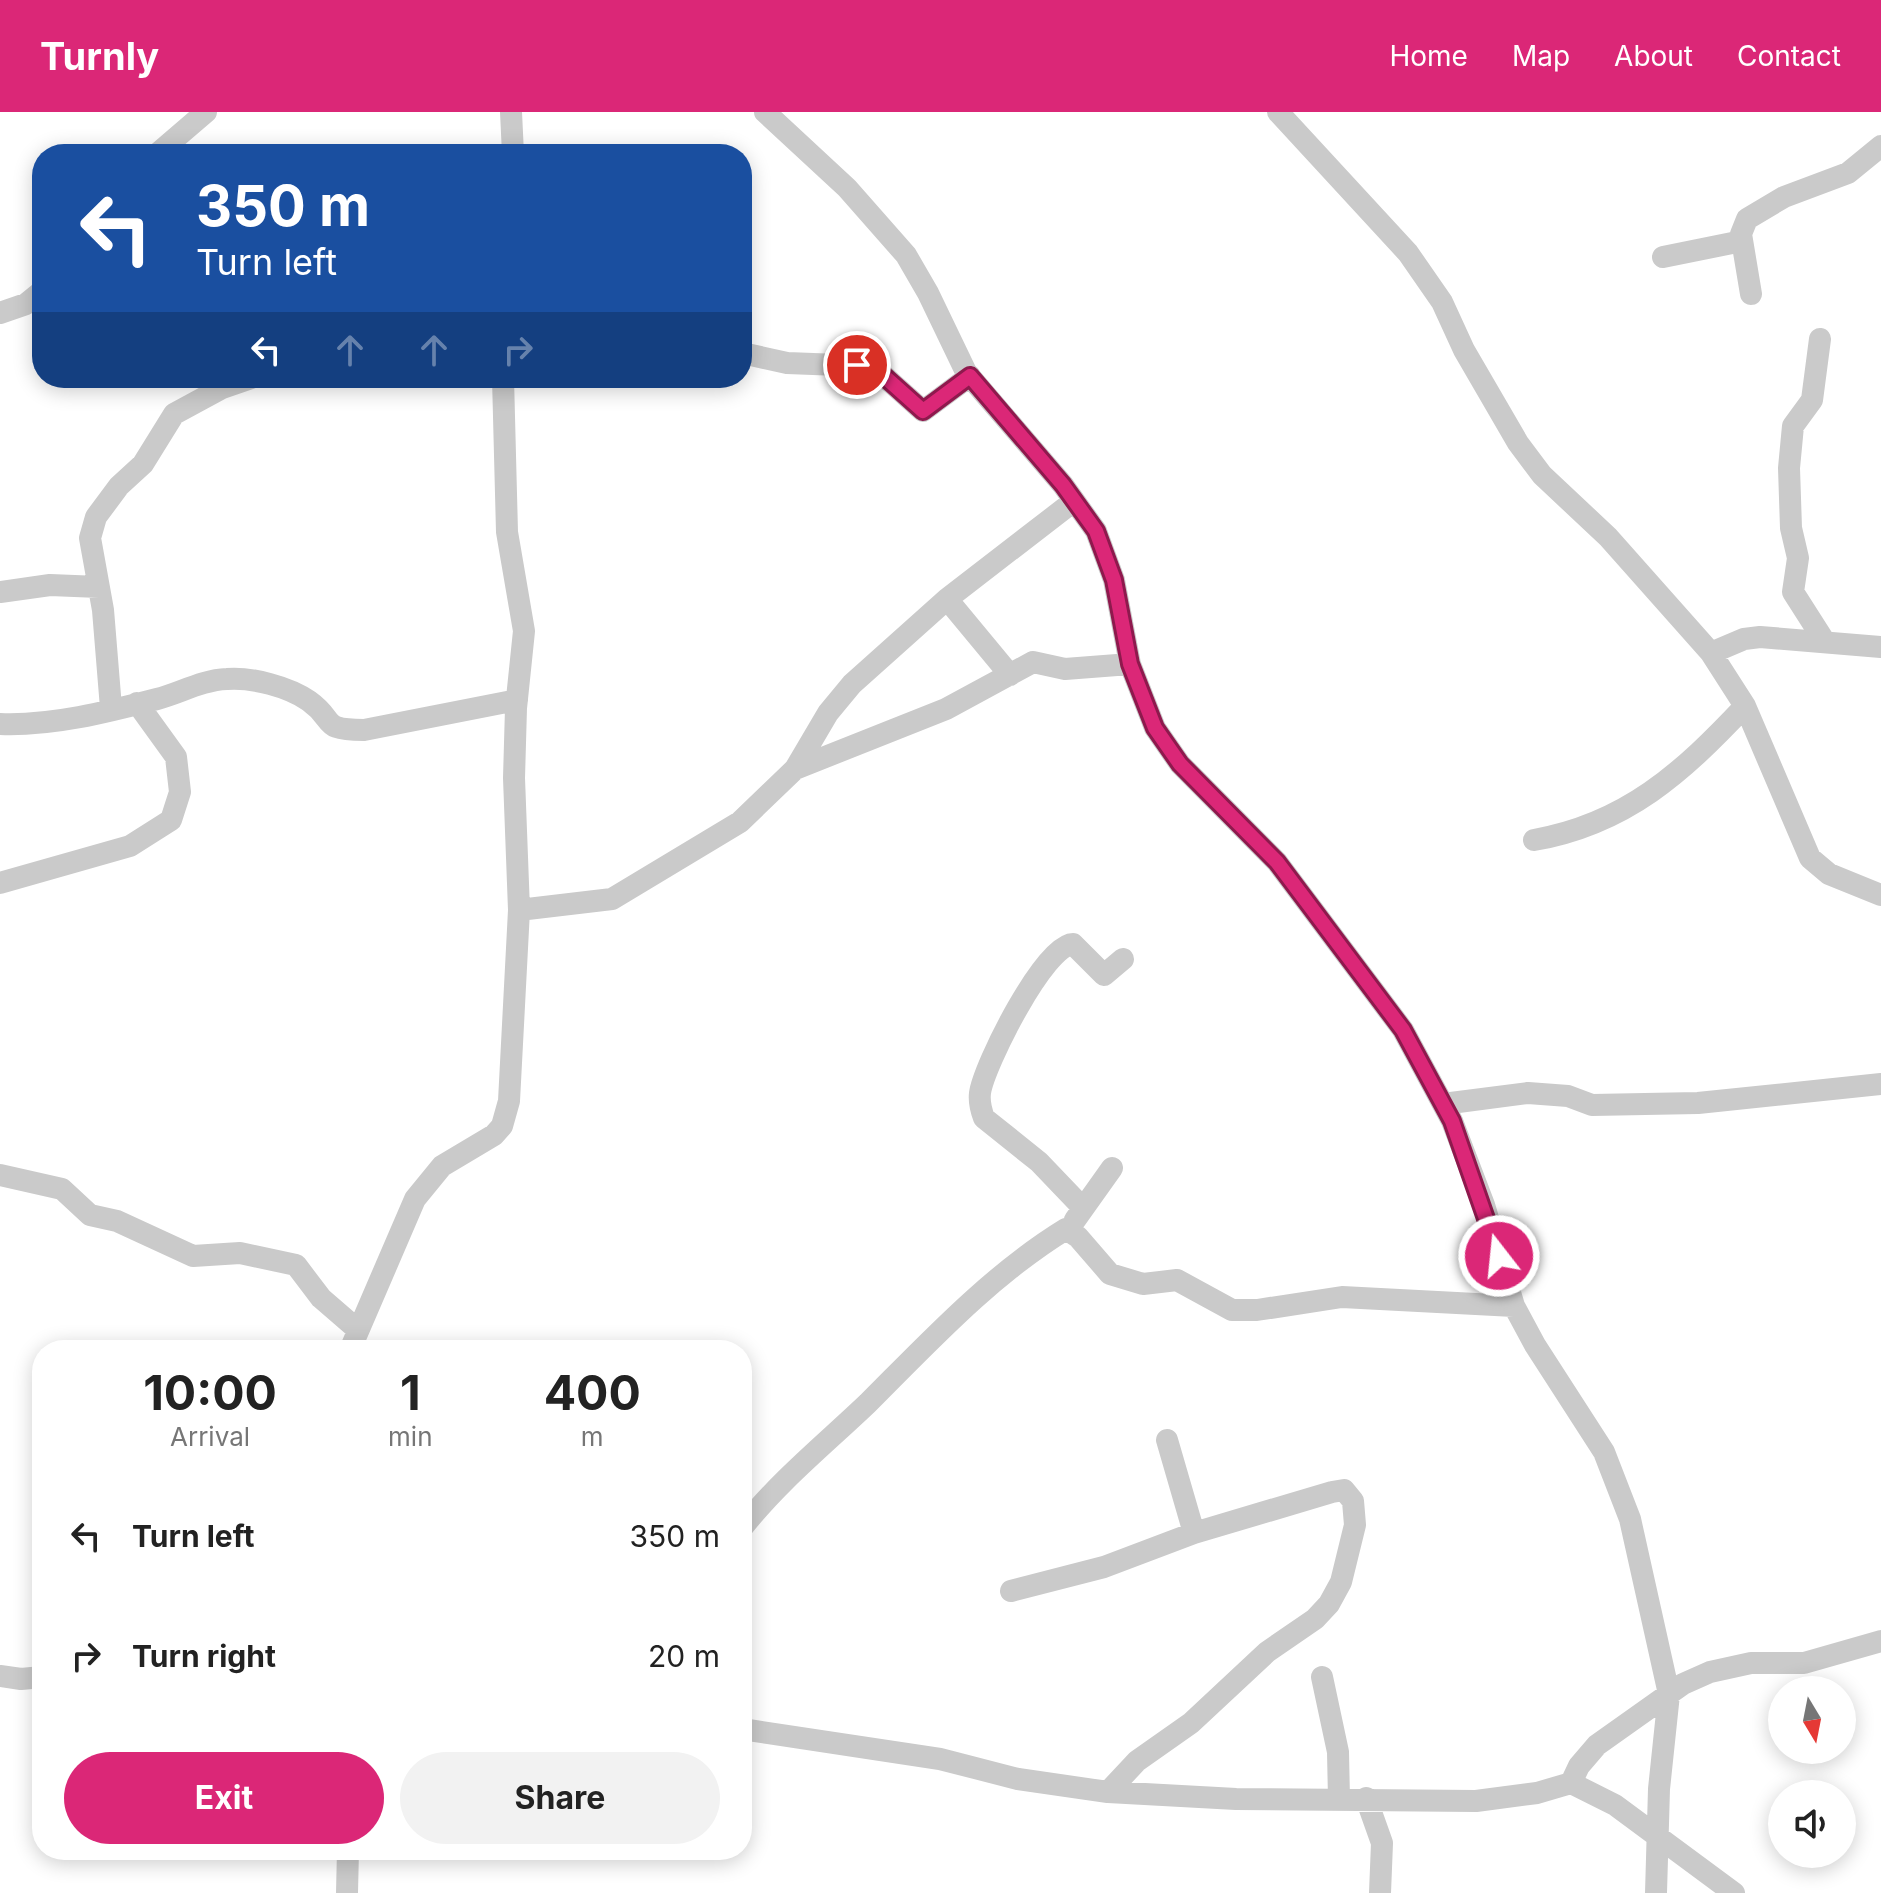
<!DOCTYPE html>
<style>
:root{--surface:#fff;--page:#f2f2f2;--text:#222;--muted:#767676;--accent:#db2777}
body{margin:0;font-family:Inter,sans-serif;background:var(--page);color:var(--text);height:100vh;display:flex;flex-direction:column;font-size:30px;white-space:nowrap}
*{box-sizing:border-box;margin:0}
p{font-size:26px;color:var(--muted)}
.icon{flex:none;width:44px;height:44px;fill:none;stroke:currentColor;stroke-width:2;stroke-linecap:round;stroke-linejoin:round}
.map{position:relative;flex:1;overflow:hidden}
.sheet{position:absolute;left:32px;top:1228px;width:720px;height:520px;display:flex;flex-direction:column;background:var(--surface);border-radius:32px;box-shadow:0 4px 20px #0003}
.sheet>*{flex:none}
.guide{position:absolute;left:32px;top:32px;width:720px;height:244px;border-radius:32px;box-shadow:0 4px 20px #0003;background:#1a4fa0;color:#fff;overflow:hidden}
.needle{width:52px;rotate:170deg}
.tools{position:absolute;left:1768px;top:1564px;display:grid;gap:16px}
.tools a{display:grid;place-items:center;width:88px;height:88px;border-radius:50%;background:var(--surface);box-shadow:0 4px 20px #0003;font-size:40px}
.pin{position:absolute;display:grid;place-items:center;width:68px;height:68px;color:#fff;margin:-34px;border:4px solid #fff;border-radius:50%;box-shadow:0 2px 8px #0007}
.me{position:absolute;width:88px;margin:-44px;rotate:344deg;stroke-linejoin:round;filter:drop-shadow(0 0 6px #0008)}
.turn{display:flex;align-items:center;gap:28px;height:168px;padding:0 32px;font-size:36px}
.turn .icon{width:104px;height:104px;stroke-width:2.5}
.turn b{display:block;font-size:56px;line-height:68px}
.lanes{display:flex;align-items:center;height:76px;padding:0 32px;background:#0003;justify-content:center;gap:40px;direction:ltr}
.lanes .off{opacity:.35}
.eta{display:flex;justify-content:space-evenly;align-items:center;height:136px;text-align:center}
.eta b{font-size:48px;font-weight:700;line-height:56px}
.primary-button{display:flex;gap:16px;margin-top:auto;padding:16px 32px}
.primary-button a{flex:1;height:92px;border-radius:48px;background:var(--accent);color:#fff;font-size:32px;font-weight:700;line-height:92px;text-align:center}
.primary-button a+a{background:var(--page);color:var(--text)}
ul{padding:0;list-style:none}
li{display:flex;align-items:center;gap:24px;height:120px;padding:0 32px}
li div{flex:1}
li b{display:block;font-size:30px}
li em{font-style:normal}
header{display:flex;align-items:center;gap:48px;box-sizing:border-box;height:112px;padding:0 40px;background:var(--accent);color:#fff}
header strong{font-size:38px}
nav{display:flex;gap:44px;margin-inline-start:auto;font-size:28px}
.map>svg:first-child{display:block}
</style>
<header>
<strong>Turnly</strong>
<nav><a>Home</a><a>Map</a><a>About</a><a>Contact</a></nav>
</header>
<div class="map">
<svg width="1881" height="1781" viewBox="0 0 1881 1781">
<rect width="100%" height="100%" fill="#fff"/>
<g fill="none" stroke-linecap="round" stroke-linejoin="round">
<path stroke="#cacaca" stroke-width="22" d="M 511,0 L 513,42
M 765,0 L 847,76 L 906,143 L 928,181 L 966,260 L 1063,373 L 1096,419 L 1114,468 L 1130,552 L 1155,616 L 1180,652 L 1277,750 L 1403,918 L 1452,1009 L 1484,1093 L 1514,1194 L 1535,1233 L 1604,1340 L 1630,1407 L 1669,1582 L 1659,1677 L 1656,1781
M 1278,0 L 1408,141 L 1442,190 L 1464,238 L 1518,331 L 1542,363 L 1608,425 L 1711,541 L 1745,594 L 1810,746 L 1829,762 L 1881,783
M 157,42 L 206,0
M 1663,145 L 1742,129
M 1751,182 L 1741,122 L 1747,107 L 1784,85 L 1848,61 L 1881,34
M 0,201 L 26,192 L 42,179
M 1820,227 L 1812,288 L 1793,314 L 1789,356 L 1791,416 L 1798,446 L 1793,480 L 1823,527
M 742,241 L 787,251 L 865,254 L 885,265 L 923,299 L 970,264
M 0,480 L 50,473 L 99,475
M 947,487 L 1010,563
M 1711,541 L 1744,527 L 1760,525 L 1881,535
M 111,596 L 103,498 L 90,426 L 96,405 L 119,374 L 143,352 L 174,302 L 222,276 L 251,266
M 0,612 C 52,614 107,600 157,587 C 180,581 202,568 227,567 C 252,565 289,575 309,589 C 337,609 319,618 364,618 L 517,588
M 795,657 L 946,597 L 1033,550 L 1065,557 L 1130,552
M 1534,728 C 1626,712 1682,661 1745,594
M 0,771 L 130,734 L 171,708 L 180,680 L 176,645 L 137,591
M 519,798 L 612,787 L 740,710 L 795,657 L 828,601 L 852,572 L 947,487 L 1074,389
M 1443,992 L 1528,981 L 1568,984 L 1592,993 L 1698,991 L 1881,972
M 0,1063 L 62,1077 L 90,1103 L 117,1109 L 193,1144 L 240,1141 L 296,1153 L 321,1186 L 358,1218
M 1083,1096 L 1039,1050 L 984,1006 C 981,998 979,989 980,981 C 984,953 1045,832 1073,832 L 1104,863 L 1123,847
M 1075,1108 L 1112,1056
M 350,1238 L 415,1087 L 442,1054 L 494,1023 L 502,1014 L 509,989 L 519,798 L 514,666 L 516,596 L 524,519 L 507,420 L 503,266
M 1167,1328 L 1194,1421
M 742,1416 C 779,1369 825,1332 868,1291 C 930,1229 991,1163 1066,1117 L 1078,1125 L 1110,1162 L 1143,1172 L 1177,1168 L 1232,1198 L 1257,1198 L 1342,1185 L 1514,1194
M 1011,1479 L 1104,1455 L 1194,1421 L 1332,1380 L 1344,1378 L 1353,1389 L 1355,1413 L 1341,1470 L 1329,1492 L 1315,1507 L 1267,1540 L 1191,1611 L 1137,1649 L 1108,1680
M 0,1564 L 21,1567 L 42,1565
M 1322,1565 L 1338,1640 L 1339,1687
M 742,1617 L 940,1647 L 1018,1667 L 1108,1680 L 1236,1687 L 1476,1689 L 1537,1681 L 1571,1671 L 1579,1654 L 1597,1633 L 1683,1572 L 1710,1560 L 1751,1551 L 1804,1551 L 1881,1529
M 1571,1671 L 1615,1693 L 1734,1781
M 1366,1686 L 1382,1731 L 1380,1781
M 347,1781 L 348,1738"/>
</g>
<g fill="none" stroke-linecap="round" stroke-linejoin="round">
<defs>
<path id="route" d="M 857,253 L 885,265 L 923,299 L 970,264 L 1063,373 L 1096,419 L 1114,468 L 1130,552 L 1155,616 L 1180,652 L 1277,750 L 1403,918 L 1452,1009 L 1499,1144"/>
</defs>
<use href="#route" stroke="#8e194d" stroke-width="20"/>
<use href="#route" stroke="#db2777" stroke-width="14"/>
</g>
</svg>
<div class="tools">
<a><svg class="needle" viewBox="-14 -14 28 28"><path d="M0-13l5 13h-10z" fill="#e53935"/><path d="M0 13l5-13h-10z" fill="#767676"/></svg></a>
<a><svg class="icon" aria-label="sound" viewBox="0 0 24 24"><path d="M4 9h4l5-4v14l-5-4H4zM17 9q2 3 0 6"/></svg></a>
</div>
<div class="pin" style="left:857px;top:253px;background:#d93025"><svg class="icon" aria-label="arrive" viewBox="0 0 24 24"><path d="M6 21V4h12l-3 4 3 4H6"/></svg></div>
<svg class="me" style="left:1499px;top:1144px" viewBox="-20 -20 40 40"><circle r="17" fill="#db2777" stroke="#fff" stroke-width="3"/><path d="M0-11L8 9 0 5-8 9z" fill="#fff"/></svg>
<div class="guide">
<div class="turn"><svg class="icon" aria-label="left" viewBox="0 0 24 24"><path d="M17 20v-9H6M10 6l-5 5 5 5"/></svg><div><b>350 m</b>Turn left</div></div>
<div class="lanes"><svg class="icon" aria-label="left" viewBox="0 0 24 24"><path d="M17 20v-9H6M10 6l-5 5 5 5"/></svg><svg class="icon off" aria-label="ahead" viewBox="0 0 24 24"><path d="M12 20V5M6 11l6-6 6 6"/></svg><svg class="icon off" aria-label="ahead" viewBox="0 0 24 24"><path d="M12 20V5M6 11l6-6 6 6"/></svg><svg class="icon off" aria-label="right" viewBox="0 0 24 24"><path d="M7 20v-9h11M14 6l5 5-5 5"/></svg></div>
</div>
<section class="sheet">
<div class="eta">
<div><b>10:00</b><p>Arrival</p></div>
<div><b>1</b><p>min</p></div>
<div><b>400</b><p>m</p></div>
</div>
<ul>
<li><svg class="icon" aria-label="left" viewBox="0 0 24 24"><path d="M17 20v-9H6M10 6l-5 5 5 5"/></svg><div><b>Turn left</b></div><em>350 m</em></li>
<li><svg class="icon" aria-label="right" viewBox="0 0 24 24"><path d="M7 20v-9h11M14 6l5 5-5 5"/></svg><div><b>Turn right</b></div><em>20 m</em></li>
</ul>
<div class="primary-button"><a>Exit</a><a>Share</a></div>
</section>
</div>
